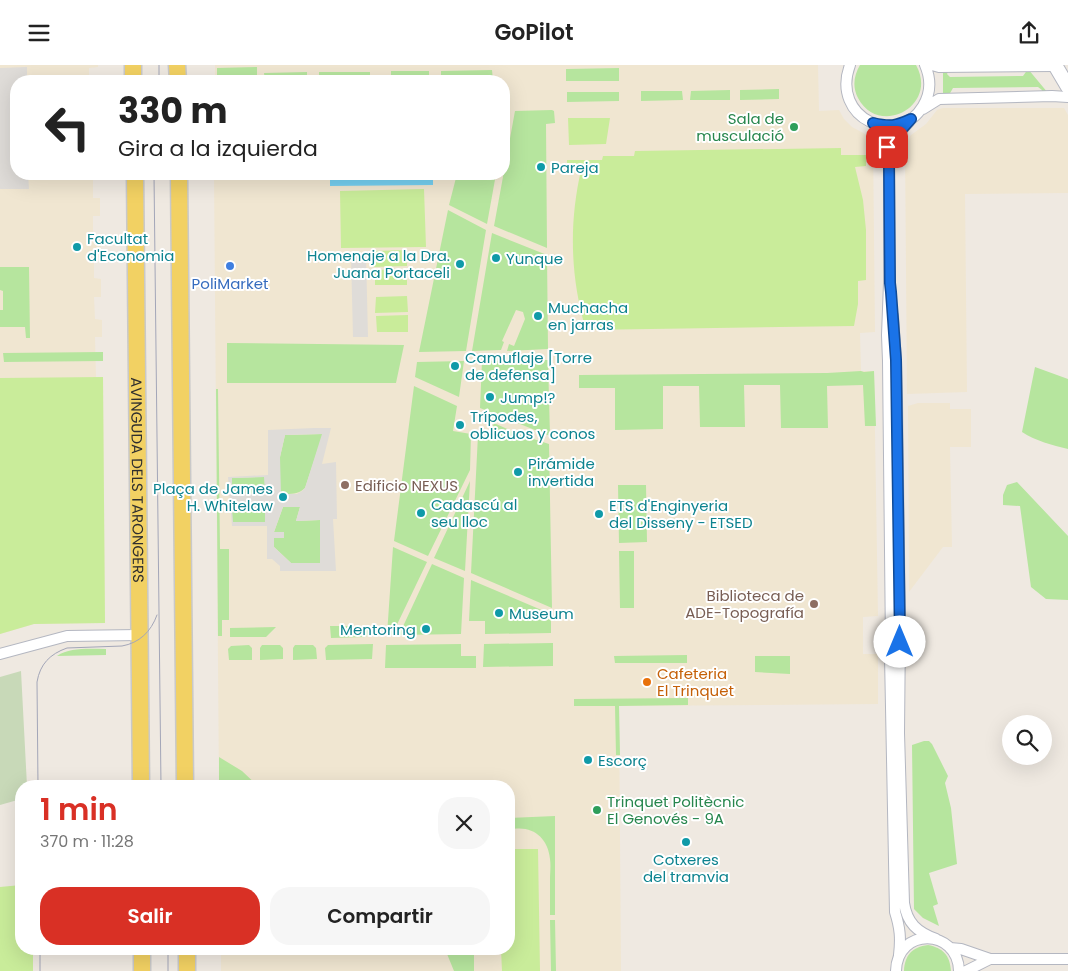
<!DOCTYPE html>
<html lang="es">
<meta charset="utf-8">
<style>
:root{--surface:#fff;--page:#f6f6f6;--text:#222;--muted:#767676;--accent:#d93025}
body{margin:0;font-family:Poppins,sans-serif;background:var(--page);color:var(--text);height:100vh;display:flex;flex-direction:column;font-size:19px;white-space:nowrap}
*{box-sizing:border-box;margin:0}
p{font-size:16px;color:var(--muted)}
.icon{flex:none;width:28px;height:28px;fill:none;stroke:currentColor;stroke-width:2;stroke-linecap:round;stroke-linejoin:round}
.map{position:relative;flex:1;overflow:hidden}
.sheet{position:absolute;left:15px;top:715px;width:500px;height:175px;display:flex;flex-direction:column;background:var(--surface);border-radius:20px;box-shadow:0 5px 20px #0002}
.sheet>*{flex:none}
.guide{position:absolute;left:10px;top:10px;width:500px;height:105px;border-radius:20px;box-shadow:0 5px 20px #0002;background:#fff;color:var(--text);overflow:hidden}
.controls{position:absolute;left:1002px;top:650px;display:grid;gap:10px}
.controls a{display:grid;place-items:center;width:50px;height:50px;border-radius:50%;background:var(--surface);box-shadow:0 5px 20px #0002;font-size:25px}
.pin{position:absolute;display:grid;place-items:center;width:42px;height:42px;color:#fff;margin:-21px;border-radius:10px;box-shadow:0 2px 8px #0006}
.me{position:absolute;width:55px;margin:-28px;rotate:0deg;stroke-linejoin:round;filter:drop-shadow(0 0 4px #0008)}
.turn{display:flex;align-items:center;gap:18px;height:105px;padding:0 25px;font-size:22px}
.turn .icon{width:65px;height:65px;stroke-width:2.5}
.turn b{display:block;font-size:35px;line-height:42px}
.round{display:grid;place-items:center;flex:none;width:52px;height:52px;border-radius:20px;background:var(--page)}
.head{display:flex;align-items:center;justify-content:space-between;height:85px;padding:0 25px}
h1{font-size:30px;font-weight:600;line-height:38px;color:var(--accent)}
.action{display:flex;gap:10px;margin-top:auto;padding:10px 25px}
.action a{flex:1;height:58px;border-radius:20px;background:var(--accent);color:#fff;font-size:20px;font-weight:600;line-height:58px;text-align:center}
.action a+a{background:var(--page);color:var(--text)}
header{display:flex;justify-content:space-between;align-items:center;height:65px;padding:0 25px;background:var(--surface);font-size:22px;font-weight:600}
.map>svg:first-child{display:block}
</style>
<header><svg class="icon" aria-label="menu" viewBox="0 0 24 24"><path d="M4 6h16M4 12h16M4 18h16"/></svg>GoPilot<svg class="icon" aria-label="share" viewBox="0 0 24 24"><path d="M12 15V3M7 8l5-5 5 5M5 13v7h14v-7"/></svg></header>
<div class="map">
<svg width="1068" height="906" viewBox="0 0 1068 906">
<rect width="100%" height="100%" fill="#efe9e1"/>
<path fill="#f0e6d1" d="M 0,0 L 98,0 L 98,2 L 89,3 L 89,16 L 16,16 L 16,109 L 100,109 L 100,110 L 93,111 L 93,133 L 100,133 L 100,151 L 93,151 L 93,173 L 101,173 L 101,192 L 94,192 L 94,213 L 101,214 L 101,232 L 94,232 L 95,254 L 102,255 L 102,272 L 95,272 L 96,312 L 103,312 L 105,558 L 34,559 L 0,569 Z
M 215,0 L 818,0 L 819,46 L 839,45 L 844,54 L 852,62 L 865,69 L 873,76 L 875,267 L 860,268 L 861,306 L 874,306 L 878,551 L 863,552 L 863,589 L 878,589 L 878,639 L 619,641 L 621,906 L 221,906 L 221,884 L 509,884 L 509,721 L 219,721 L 214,109 L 504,109 L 504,16 L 215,16 Z
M 943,43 L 1064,43 L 1068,50 L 1068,128 L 965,129 L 967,327 L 907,329 L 905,79 L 911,70 L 926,59 L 937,45 Z
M 918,338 L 950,338 L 950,344 L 971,344 L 971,382 L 950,382 L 952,482 L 943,482 L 909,527 L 908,341 Z"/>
<path fill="#b6e59e" d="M 860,0 L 916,0 C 939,41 879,73 858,33 C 852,22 854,10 860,0 Z
M 257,2 L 257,16 L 217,16 L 217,3 Z
M 619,3 L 619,16 L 566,16 L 566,4 Z
M 1028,4 L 1048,28 L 1041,29 L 1042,25 L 1038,22 L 953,23 L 949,30 L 943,30 L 943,5 L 949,5 L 947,9 L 950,12 L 1023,11 Z
M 492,5 L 493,16 L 441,16 L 441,6 Z
M 391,6 L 429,6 L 429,16 L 391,16 Z
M 307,7 L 307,16 L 265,16 L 264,8 Z
M 319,7 L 370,7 L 370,16 L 319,16 Z
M 779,24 L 779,34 L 740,35 L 740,25 Z
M 730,25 L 730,35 L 690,35 L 691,26 Z
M 641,26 L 682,26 L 683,35 L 641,36 Z
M 567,27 L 619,27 L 619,36 L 567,37 Z
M 552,45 L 554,46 L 555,58 L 546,59 L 547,183 L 494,161 L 515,46 Z
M 457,109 L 496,109 L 487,159 L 449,140 Z
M 448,145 L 486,165 L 466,286 L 419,287 Z
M 492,168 L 547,190 L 548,284 L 507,286 L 509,279 L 514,281 L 525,254 L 523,247 L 516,245 L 502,276 L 504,277 L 501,285 L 472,286 Z
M 0,202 L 29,202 L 30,273 L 26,273 L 25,262 L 0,262 L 0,245 L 3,245 L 3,226 L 0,225 Z
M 227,278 L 404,280 L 396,318 L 227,318 Z
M 103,287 L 103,296 L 4,297 L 3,288 Z
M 548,295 L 550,371 L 480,343 L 482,296 Z
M 464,296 L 459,332 L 415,312 L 417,297 Z
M 1035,302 L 1068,314 L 1068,384 C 1052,380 1036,376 1022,367 Z
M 861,306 L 864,307 L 874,306 L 876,361 L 865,361 L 863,320 L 827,321 L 828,363 L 781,363 L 780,320 L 744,320 L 745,362 L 700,362 L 699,321 L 663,321 L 663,364 L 615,365 L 615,323 L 579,323 L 579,310 L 827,308 Z
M 414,321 L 457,341 L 453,366 L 471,369 L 470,405 L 428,491 L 394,476 Z
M 216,324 L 218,324 L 220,484 L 229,484 L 229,555 L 222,555 L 222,571 L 218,571 Z
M 494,358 L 518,369 L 549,379 L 552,543 L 471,508 L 478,370 L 489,372 Z
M 323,369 L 305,423 C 298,430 290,429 280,429 L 280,392 L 285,370 Z
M 265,412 L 265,429 L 232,429 L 232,413 Z
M 470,416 L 465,506 L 434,493 Z
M 1017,417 L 1068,471 L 1068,535 L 1046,534 L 1031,522 L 1020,441 L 1003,440 L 1003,430 L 1007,420 Z
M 618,420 L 646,420 L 647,477 L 619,478 Z
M 283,442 L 300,442 L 296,456 L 320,455 L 320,498 L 291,498 L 274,482 L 274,467 Z
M 232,443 L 265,443 L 265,457 L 232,457 Z
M 393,482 L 427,497 L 392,570 L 387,570 Z
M 619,486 L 634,486 L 634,543 L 620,543 Z
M 432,499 L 464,513 L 461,569 L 399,570 Z
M 471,515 L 551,549 L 551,568 L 485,569 L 485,556 L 469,556 Z
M 330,561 L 365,561 L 369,564 L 369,568 L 366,572 L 331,573 Z
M 276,562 L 266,572 L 230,572 L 230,563 Z
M 553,578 L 553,601 L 483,602 L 484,579 Z
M 373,579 L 372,594 L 326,595 L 325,583 L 328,580 Z
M 461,579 L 461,591 L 476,591 L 476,603 L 385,603 L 386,580 Z
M 249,580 L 252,583 L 252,595 L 229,595 L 228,584 L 231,581 Z
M 262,580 L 280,580 L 283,583 L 283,594 L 260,595 L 260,583 Z
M 295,580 L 313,580 L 316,583 L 317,594 L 293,595 L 293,583 Z
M 106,584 L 106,590 L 57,591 C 70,582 90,584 106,584 Z
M 687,590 L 687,598 L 615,598 L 614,591 Z
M 755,591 L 790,591 L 790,609 L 755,607 Z
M 688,633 L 688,640 L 619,641 L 620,690 L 616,690 L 615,641 L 574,641 L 574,634 Z
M 924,676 L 929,676 L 932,679 L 948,711 L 945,718 L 951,743 L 957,799 L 929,808 L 938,839 L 933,841 L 939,861 L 923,853 L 914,844 L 912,680 Z
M 219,692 L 242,706 L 258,721 L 219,721 Z
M 555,751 L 555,850 L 550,850 C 550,838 550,826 550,814 C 550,808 551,801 550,794 C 548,772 531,759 509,765 L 509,753 Z
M 550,855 L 555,855 L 556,906 L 551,906 Z
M 928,880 C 943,883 950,890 951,906 L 904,906 C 905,890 912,882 928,880 Z
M 445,884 L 474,884 L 474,906 L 454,906 Z"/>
<path fill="#c8d9b8" d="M 21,606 L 27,721 L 21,721 L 21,734 L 0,740 L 0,612 Z"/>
<path fill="#c9ec9a" d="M 568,53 L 610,53 L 606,79 L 569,80 Z
M 841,83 L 841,90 L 866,90 L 866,101 L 855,102 L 863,135 L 866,165 L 866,215 L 858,216 L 858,239 L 854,261 L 586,265 C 570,212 569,158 581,105 L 567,104 L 567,95 L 602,95 L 603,91 L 634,91 L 635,86 Z
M 424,124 L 426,182 L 341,183 L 340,126 Z
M 407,185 L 407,201 L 373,202 L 374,186 Z
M 407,204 L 407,220 L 375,220 L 375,205 Z
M 407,231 L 408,247 L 375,248 L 376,232 Z
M 408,250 L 408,267 L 377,267 L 376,251 Z
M 103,312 L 105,558 L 34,559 L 0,569 L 0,313 Z
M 509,784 L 538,784 L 540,906 L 502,906 L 501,884 L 509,884 Z
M 21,820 L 21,884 L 33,884 L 33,906 L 0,906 L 0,822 Z"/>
<path fill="#dfdcd8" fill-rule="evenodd" d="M 27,2 L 27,16 L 16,16 L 16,109 L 28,109 L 29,124 L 0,124 L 0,3 Z
M 351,190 L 366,190 L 368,272 L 353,272 Z
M 314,363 L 331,363 L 322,399 L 336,397 L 337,454 L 333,454 L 336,506 L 280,506 L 280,501 L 272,494 L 267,494 L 267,461 L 232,461 L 228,412 L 268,410 L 268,365 ZM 322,369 L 305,423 L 302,426 L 297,429 L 281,429 L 280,392 L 285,370 ZM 264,412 L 265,428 L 232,429 L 232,413 ZM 283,442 L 300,442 L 296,456 L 320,455 L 320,498 L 291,498 L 274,482 L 274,473 L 284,473 L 284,467 L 274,467 ZM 232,443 L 265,443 L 265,457 L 233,457 Z"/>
<path fill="#75cff0" d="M 330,109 L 433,109 L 433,120 L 330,121 Z"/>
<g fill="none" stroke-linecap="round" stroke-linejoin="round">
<defs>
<path id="street" d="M 850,0 C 830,54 898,83 923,41 C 931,28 931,14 925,0
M 932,0 L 939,2 L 1055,1
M 923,44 L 939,34 L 1052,31 L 1068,32
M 873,58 C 885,71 887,79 889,95 L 889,218 L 887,270 L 888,296 L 891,580 L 890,591 L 895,847 C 900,863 901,873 899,890
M 890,92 C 894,78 898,67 909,57
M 893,251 L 896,295 L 897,335 L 900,563 L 899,668 L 904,838 C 907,858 917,867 936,874
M 0,589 L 67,571 L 139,570
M 950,883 L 961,884 L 990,894 L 966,906
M 990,894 L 1068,894
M 896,906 C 897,862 958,863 959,906"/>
<path id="secondary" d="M 1055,0 L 1068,22"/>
<g id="primary">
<path d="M 133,0 L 133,16"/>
<path d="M 177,0 L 178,16"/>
<path id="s1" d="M 135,109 L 141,721"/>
<path d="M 179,109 L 185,721"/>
<path d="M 142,884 L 142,906"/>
<path d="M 187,884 L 187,906"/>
</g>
</defs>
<use href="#street" stroke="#b4b7c1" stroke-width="12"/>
<use href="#secondary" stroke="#b4b7c1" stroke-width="16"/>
<use href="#primary" stroke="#c9c9c9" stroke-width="19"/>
<use href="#street" stroke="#fff" stroke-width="10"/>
<use href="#secondary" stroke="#fff" stroke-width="14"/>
<use href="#primary" stroke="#f2d163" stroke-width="16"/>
<path stroke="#a3a6b8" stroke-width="1" d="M 159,0 L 159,16
M 154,109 L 161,721
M 38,721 L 37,617 C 40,599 50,589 67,583 L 122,581 C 139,578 151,567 157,550
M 40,884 L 40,906
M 168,884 L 168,906"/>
</g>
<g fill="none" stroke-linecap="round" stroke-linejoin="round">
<defs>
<path id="route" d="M 887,82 L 881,67 L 873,58 C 890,62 896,61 911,54 L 902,64 L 896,73 L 889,95 L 890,218 L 891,227 L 896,295 L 900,577"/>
</defs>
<use href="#route" stroke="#114b97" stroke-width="12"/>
<use href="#route" stroke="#1a73e8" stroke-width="9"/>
</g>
<g fill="#2e9e5b" stroke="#fff" stroke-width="2">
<circle cx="794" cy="62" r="5"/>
<circle cx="597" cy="745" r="5"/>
</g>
<g fill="#0f9aa8" stroke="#fff" stroke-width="2">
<circle cx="541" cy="102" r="5"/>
<circle cx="77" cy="182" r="5"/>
<circle cx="496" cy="193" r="5"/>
<circle cx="460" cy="199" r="5"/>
<circle cx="538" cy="251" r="5"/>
<circle cx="455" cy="301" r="5"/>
<circle cx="490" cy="332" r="5"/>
<circle cx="460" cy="360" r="5"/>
<circle cx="518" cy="407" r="5"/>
<circle cx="283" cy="432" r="5"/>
<circle cx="421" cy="448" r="5"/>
<circle cx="599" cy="449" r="5"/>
<circle cx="499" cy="548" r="5"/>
<circle cx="426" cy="564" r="5"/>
<circle cx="588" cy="695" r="5"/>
<circle cx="686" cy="777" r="5"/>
</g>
<circle fill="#3f7fe0" stroke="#fff" stroke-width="2" cx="230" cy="201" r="5"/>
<g fill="#8d6e63" stroke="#fff" stroke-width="2">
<circle cx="345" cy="420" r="5"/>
<circle cx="814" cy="539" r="5"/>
</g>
<circle fill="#e8710a" stroke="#fff" stroke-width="2" cx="647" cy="617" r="5"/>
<g text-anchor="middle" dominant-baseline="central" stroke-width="4" stroke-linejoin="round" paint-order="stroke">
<g font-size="15" fill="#27864d" stroke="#fff" text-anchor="end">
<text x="784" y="53">Sala de<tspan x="784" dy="17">musculació</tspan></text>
<text x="607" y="736" text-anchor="start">Trinquet Politècnic<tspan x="607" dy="17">El Genovés - 9A</tspan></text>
</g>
<g font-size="15" fill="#0d838f" stroke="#fff" text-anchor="start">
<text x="551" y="102">Pareja</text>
<text x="87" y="173">Facultat<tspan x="87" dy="17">d'Economia</tspan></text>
<text x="450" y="190" text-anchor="end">Homenaje a la Dra.<tspan x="450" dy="17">Juana Portaceli</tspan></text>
<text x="506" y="193">Yunque</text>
<text x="548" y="242">Muchacha<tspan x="548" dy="17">en jarras</tspan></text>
<text x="465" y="292">Camuflaje [Torre<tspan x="465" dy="17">de defensa]</tspan></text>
<text x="500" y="332">Jump!?</text>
<text x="470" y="351">Trípodes,<tspan x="470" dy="17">oblicuos y conos</tspan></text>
<text x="528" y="398">Pirámide<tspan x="528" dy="17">invertida</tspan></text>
<text x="273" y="423" text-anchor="end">Plaça de James<tspan x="273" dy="17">H. Whitelaw</tspan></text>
<text x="431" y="439">Cadascú al<tspan x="431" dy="17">seu lloc</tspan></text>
<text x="609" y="440">ETS d'Enginyeria<tspan x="609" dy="17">del Disseny - ETSED</tspan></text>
<text x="509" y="548">Museum</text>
<text x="416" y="564" text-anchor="end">Mentoring</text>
<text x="598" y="695">Escorç</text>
<text x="686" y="794" text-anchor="middle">Cotxeres<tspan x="686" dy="17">del tramvia</tspan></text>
</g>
<g font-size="15" fill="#366cbe" stroke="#fff">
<text x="230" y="218">PoliMarket</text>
</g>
<g font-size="15" fill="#2e2e2e" stroke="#fff">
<text stroke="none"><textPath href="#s1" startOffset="306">AVINGUDA DELS TARONGERS</textPath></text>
</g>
<g font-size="15" fill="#785e54" stroke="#fff" text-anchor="start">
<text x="355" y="420">Edificio NEXUS</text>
<text x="804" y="530" text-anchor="end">Biblioteca de<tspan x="804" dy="17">ADE-Topografía</tspan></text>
</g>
<g font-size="15" fill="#c56008" stroke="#fff" text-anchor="start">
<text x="657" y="608">Cafeteria<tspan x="657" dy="17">El Trinquet</tspan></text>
</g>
</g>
</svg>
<div class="controls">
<a><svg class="icon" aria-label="search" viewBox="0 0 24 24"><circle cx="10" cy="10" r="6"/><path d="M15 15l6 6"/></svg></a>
</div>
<div class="pin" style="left:887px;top:82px;background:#d93025"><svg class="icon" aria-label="arrive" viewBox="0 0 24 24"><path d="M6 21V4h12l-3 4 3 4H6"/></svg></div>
<svg class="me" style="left:900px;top:577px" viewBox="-20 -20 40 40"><circle r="19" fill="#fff"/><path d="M0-13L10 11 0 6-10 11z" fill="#1a73e8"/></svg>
<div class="guide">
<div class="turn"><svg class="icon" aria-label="left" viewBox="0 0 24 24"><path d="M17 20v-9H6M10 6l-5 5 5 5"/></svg><div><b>330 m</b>Gira a la izquierda</div></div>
</div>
<section class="sheet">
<div class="head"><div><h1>1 min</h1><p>370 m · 11:28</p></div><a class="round"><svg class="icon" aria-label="close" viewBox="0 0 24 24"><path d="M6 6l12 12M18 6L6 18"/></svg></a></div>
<div class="action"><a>Salir</a><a>Compartir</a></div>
</section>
</div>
